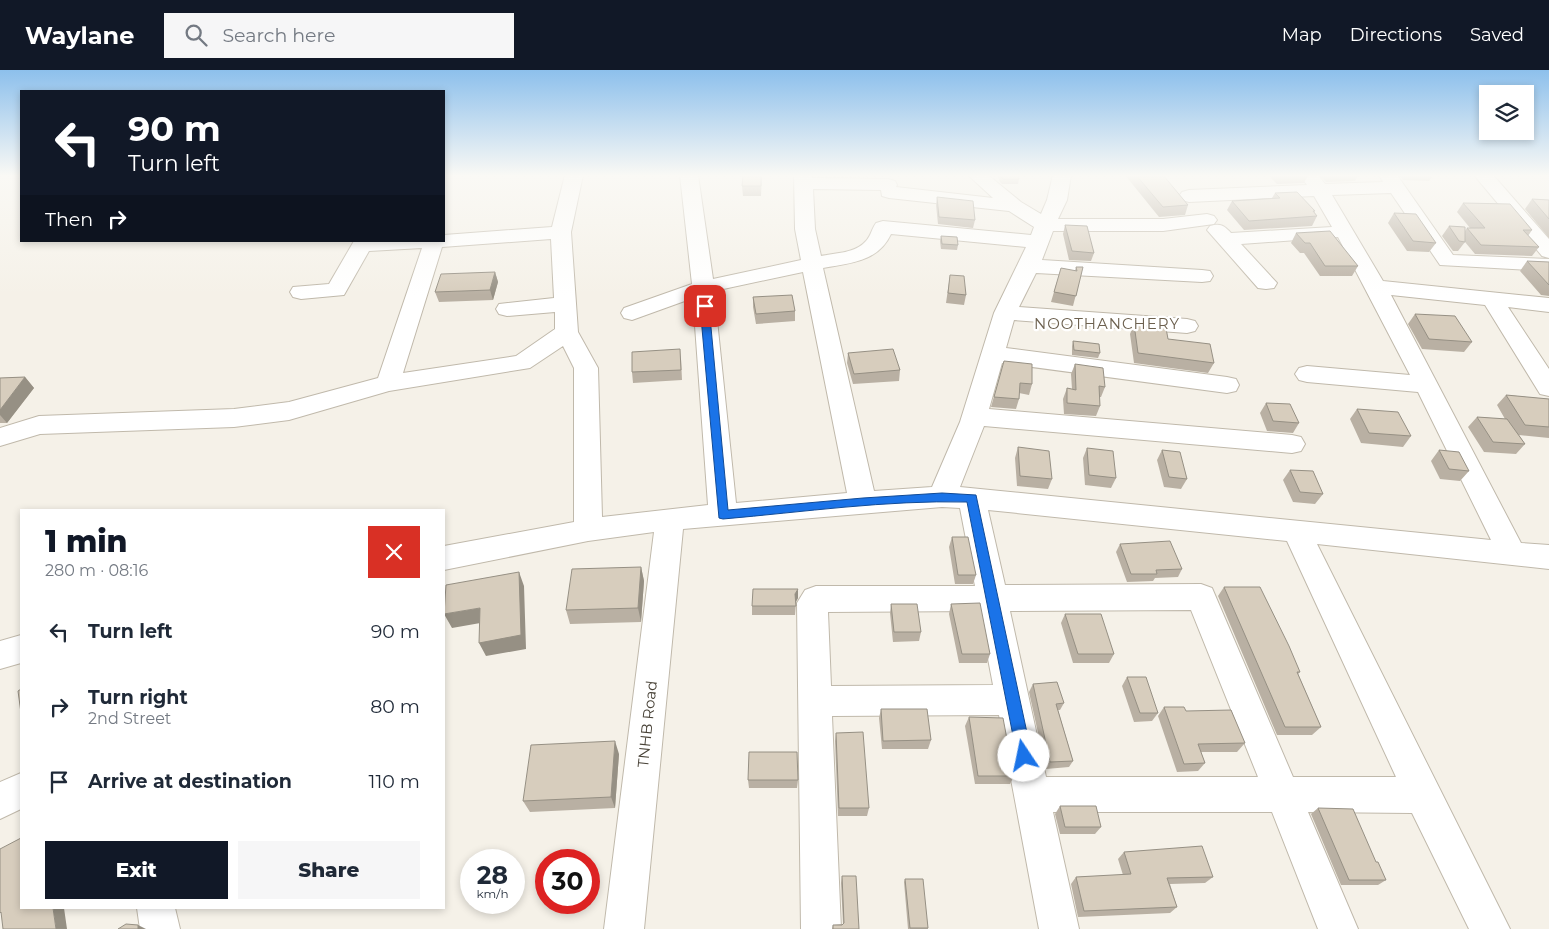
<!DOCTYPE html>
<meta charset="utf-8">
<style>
:root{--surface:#fff;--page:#f6f6f7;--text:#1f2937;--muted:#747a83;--accent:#111827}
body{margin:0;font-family:Montserrat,sans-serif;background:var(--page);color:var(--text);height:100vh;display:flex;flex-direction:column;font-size:19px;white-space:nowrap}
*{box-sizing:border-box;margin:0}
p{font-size:16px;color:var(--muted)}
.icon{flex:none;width:28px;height:28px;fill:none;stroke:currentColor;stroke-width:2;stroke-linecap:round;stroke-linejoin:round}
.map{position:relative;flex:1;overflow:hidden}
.sheet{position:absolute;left:20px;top:439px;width:425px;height:400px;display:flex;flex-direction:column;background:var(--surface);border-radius:0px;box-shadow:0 2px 8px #0003}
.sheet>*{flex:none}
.top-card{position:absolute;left:20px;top:20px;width:425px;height:152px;border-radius:0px;box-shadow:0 2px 8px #0003;background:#111827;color:#fff;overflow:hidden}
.controls{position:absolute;left:1479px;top:15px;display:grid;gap:10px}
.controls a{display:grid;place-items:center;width:55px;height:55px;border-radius:0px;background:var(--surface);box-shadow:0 2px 8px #0003;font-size:25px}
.speed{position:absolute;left:460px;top:779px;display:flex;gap:10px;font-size:25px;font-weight:700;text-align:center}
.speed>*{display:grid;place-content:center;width:65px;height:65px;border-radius:50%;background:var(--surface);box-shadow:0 2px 8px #0003;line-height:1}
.speed small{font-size:12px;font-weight:400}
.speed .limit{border:8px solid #d22;background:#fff;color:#111}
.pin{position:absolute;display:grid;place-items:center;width:42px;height:42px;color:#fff;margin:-21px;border-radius:10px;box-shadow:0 2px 8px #0006}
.me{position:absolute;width:55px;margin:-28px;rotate:349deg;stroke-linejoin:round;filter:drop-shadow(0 0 4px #0008)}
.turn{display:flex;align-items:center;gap:18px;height:105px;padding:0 25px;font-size:22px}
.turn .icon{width:65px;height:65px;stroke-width:2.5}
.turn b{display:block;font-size:35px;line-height:42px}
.then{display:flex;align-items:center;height:48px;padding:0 25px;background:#0003;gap:10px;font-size:19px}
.round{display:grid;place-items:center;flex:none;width:52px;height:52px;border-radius:0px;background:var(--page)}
.overview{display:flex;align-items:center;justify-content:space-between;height:85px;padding:0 25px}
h1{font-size:30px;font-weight:800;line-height:38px;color:var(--accent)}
.button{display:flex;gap:10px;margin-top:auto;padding:10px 25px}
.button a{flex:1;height:58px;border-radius:0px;background:var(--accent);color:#fff;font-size:20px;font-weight:800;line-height:58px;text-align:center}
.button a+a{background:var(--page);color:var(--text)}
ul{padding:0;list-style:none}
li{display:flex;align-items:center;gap:15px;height:75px;padding:0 25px}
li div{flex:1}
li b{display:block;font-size:19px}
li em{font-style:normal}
header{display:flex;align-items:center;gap:30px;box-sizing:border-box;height:70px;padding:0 25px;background:var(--accent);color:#fff}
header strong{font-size:24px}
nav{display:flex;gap:28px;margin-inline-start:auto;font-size:18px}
.search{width:350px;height:45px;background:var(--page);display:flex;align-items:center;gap:12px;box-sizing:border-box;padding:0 18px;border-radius:0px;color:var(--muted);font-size:19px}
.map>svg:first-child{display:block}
</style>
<header>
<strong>Waylane</strong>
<div class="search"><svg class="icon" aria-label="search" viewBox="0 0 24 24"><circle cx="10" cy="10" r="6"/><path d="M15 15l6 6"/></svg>Search here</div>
<nav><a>Map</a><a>Directions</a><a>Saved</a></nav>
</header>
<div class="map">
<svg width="1549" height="859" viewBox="0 0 1549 859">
<rect width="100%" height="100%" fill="#f5f1e8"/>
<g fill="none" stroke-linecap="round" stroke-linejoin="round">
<defs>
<path id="minor" d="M 565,105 L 583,105 L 571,162 L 578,262 L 598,298 L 602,447 L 708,435 L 693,228 L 632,250 L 624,248 L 621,243 L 624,238 L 692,214 L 680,105 L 698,105 L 713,209 L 801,190 L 795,159 L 794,105 L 812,105 L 812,108 L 888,109 L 895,111 L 897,115 L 896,117 L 993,128 L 968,105 L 988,105 L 1021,132 L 1041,144 L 1047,130 L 1053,105 L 1071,105 L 1067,130 L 1058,149 L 1163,149 L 1207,144 L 1214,146 L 1217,150 L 1214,154 L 1163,161 L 1053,161 L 1042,190 L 1202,200 L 1210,201 L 1213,206 L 1210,211 L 1202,212 L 1036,203 L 1019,237 L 1187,249 L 1195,251 L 1198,256 L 1195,261 L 1187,263 L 1014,250 L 1006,278 L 1227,307 L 1236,309 L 1239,315 L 1236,321 L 1227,323 L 1002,293 L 989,339 L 1292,365 L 1301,367 L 1305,374 L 1301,381 L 1292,383 L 984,356 L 960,417 L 1491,470 L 1418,322 L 1307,312 L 1299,310 L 1295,304 L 1299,298 L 1307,296 L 1410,305 L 1338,167 L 1241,174 L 1277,213 L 1274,218 L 1266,219 L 1258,218 L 1207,160 L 1210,156 C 1220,153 1224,155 1231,163 L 1332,157 L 1314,126 L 1189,132 L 1182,130 L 1179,126 L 1182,122 L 1189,120 L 1307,115 L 1300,105 L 1318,105 L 1325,114 L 1383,112 L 1379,105 L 1397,105 L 1453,185 L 1549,189 L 1549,201 L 1440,195 L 1391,123 L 1332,125 L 1383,211 L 1549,228 L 1549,242 L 1508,237 L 1549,299 L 1549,326 L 1540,324 L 1485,235 L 1391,225 L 1521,473 L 1549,475 L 1549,499 L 1317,474 L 1510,859 L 1469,859 L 1412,743 L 1308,742 L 1358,859 L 1318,859 L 1272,742 L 1053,742 L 1079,859 L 1039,859 L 999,645 L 832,646 L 841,859 L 801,859 L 797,533 L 805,520 L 816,516 L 975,516 L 960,438 L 942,437 L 683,459 L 644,859 L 604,859 L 654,462 L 588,471 L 444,500 L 444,476 L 574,452 L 574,298 L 563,276 L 530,298 L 389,321 L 289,350 L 234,357 L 40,364 L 0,376 L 0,358 L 39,346 L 234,339 L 289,332 L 378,308 L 422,178 L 369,181 L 344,225 L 301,229 L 293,227 L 290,222 L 293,217 L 329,214 L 354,171 L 444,171 L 444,165 L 552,157 ZM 813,119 L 881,120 L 882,126 L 889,128 L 1009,141 L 1034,157 L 1031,165 L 883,151 L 876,153 C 872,158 871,166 866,171 C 856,183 836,183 821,186 L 815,159 ZM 891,164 L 1026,177 L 994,243 L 960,352 L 932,417 L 874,421 L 823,198 C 850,193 878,192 891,164 ZM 551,169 L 554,228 L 499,234 L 496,239 L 499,244 L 507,246 L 555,242 L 555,259 L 516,286 L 403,303 L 442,177 ZM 803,202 L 847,423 L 736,433 L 714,221 ZM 988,440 L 1287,471 L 1396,707 L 1293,707 L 1212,518 L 1201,514 L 1005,515 ZM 1191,540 L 1258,707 L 1046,707 L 1010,541 ZM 979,541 L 993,615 L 831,616 L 828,542 Z
M 1474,105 L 1493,105 L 1549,169 L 1549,188 L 1542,186 Z
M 21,565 L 21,593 L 0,599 L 0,571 Z
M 21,703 L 21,739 L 0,749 L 0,712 Z
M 137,838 L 175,838 L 180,859 L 140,859 Z"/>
</defs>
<use href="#minor" stroke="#c0b9ab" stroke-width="2"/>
<use href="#minor" fill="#fff" fill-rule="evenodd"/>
</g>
<path fill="#b9b0a3" d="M 762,105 L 761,126 L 743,126 L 742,116 Z
M 828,105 L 845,105 L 845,106 L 828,106 Z
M 997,105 L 1018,105 L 1019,109 L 1018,114 L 1002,114 L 1000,112 Z
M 1125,105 L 1163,105 L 1188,135 L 1185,145 L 1159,147 Z
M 1268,105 L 1308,105 L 1304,113 L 1277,114 Z
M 1319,105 L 1358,105 L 1355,111 L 1326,112 Z
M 1399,105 L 1433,105 L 1429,111 L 1403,110 Z
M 1275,123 L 1315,141 L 1314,142 L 1317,146 L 1312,156 L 1244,160 L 1227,140 L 1232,131 L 1272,128 Z
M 937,127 L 975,150 L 973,158 L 938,154 L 936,135 Z
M 1532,129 L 1549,130 L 1549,168 L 1525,139 Z
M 1463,133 L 1532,160 L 1528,166 L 1539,177 L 1532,186 L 1475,184 L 1465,172 L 1458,181 L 1453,181 L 1442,166 L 1449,156 L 1465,161 L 1467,158 L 1470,158 L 1457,142 Z
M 1394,143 L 1436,173 L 1429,182 L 1407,181 L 1388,153 Z
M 1065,155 L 1094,183 L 1091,191 L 1069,190 L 1063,164 Z
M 1296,163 L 1358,196 L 1352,206 L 1320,206 L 1304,183 L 1300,183 L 1291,173 Z
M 941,166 L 958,175 L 957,180 L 941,179 L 940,171 Z
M 1527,191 L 1549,192 L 1549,226 L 1541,225 L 1520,201 Z
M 1076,197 L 1083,197 L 1073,236 L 1051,232 L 1061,198 L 1075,201 Z
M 495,202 L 498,212 L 493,230 L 439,232 L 435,222 Z
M 950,205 L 966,225 L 964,235 L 946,233 Z
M 753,227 L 795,241 L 795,251 L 756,254 L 753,237 Z
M 1415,244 L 1472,272 L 1464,282 L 1422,279 L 1408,254 Z
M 1134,254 L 1168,269 L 1214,293 L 1208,303 L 1134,293 L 1130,264 Z
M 1073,271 L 1100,283 L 1098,288 L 1072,285 L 1072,276 Z
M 848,283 L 900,300 L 899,311 L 853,314 L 847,293 Z
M 681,289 L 682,310 L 633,313 L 632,302 Z
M 1004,291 L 1032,314 L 1029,325 L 1019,323 L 1019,329 L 1016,339 L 991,337 Z
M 1075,294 L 1105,317 L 1101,327 L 1099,327 L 1100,336 L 1096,346 L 1064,344 L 1063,329 L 1067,318 L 1072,319 L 1071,304 Z
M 25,307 L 34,318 L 7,353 L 0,353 L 0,308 Z
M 1506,325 L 1549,329 L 1549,368 L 1519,365 L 1525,374 L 1516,384 L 1484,382 L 1468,357 L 1477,347 L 1505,349 L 1497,335 Z
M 1266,333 L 1299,353 L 1293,363 L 1267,361 L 1260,343 Z
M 1357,339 L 1411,366 L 1403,377 L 1361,373 L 1350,349 Z
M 1018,377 L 1052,409 L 1048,419 L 1017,416 L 1015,388 Z
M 1087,378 L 1116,408 L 1111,418 L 1085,415 L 1083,388 Z
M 1162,380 L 1187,409 L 1181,419 L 1164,417 L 1157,390 Z
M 1439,380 L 1469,401 L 1460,411 L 1440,409 L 1431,391 Z
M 1290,400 L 1323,424 L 1315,434 L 1293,432 L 1283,410 Z
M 952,467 L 976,505 L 973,514 L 955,514 L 949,477 Z
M 1120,474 L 1182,499 L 1178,507 L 1155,508 L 1153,511 L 1127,512 L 1116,482 Z
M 641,497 L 644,511 L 641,552 L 570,554 L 566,540 Z
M 1224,517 L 1300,602 L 1298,604 L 1321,657 L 1312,665 L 1277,665 L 1218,526 Z
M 798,528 L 796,532 L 795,545 L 752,545 L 752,536 Z
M 891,534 L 921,562 L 919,571 L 893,572 L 890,543 Z
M 951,534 L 990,584 L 987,593 L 959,593 L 949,544 Z
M 1065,544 L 1114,584 L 1109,593 L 1073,593 L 1061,553 Z
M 1127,607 L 1158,643 L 1152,651 L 1134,652 L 1122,616 Z
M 1033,614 L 1064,633 L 1060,640 L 1058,640 L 1073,691 L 1069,697 L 1046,699 L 1029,622 Z
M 1164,637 L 1186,641 L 1245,673 L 1237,682 L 1201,682 L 1205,693 L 1198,701 L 1177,702 L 1158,646 Z
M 881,639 L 931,670 L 928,679 L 882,679 L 879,648 Z
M 969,647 L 1014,706 L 1010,714 L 975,714 L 965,656 Z
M 836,663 L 869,738 L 867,746 L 838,746 L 835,671 Z
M 619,684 L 615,738 L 530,742 L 523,731 Z
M 748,710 L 798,710 L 797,718 L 749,718 Z
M 1060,736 L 1101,757 L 1095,764 L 1060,764 L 1055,744 Z
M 1318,738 L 1376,792 L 1386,810 L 1378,815 L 1341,815 L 1311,744 Z
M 1124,782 L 1213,807 L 1205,813 L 1170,814 L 1177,837 L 1170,843 L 1078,847 L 1071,814 L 1076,807 L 1123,805 L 1118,789 Z
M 842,806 L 859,859 L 832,859 L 833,855 L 843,854 L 841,813 Z
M 905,809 L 928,858 L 928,859 L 908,859 L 904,812 Z"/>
<path fill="#969084" d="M 495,202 L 498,212 L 493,230 L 490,220 Z
M 25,307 L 34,318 L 7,353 L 0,345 L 0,340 Z
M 641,497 L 644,511 L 641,552 L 638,538 Z
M 519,502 L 524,516 L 526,579 L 486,586 L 479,573 Z
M 798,519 L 798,528 L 795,533 L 795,524 Z
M 480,538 L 486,552 L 452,558 L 444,544 Z
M 615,671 L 619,684 L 615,738 L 611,727 Z
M 53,838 L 64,838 L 67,859 L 56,859 Z
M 138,855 L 146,859 L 138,859 Z"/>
<path fill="#d7cdbd" stroke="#969084" d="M 743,105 L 761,105 L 761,116 L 742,116 Z
M 1000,105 L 1018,105 L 1019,109 L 1003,109 L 1001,107 Z
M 1136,105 L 1163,105 L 1188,135 L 1163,137 Z
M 1297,122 L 1315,141 L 1313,141 L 1317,146 L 1249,151 L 1232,131 L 1280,128 L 1275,123 Z
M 937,127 L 973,131 L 975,150 L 939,147 Z
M 1532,129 L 1549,130 L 1549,149 Z
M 1463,133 L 1510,134 L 1532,160 L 1523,160 L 1539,177 L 1481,175 L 1467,158 L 1485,158 Z
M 1394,143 L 1416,144 L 1436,173 L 1413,171 Z
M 1065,155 L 1087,156 L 1094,183 L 1072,181 Z
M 1449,156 L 1465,157 L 1465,172 L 1459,171 Z
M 1330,161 L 1358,196 L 1325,196 L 1310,173 L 1305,173 L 1296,163 Z
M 941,166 L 957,167 L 958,175 L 942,174 Z
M 1527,191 L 1549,192 L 1549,215 Z
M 1076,197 L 1083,197 L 1076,226 L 1054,222 L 1061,198 L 1077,201 Z
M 495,202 L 490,220 L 435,222 L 441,204 Z
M 950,205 L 964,206 L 966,225 L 948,223 Z
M 792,225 L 795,241 L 756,244 L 753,227 Z
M 1415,244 L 1455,246 L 1472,272 L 1429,269 Z
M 1134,254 L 1166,258 L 1168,269 L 1210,274 L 1214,293 L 1138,283 Z
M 1073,271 L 1099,274 L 1100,283 L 1074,280 Z
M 680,279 L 681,300 L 632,302 L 632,282 Z
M 893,279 L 900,300 L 854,304 L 848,283 Z
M 1004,291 L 1032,294 L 1032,314 L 1020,313 L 1019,329 L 994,327 Z
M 1075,294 L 1103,298 L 1105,317 L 1099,316 L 1100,336 L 1067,333 L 1067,318 L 1076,320 Z
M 25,307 L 0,340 L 0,308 Z
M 1506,325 L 1549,329 L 1549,357 L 1525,355 Z
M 1266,333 L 1290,334 L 1299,353 L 1273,351 Z
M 1357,339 L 1398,342 L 1411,366 L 1369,363 Z
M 1477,347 L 1507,349 L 1525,374 L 1493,372 Z
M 1018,377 L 1049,381 L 1052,409 L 1020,406 Z
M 1087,378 L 1113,381 L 1116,408 L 1089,405 Z
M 1162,380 L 1180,382 L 1187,409 L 1169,407 Z
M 1439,380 L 1459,382 L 1469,401 L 1449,399 Z
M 1290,400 L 1313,401 L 1323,424 L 1300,422 Z
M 952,467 L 968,467 L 976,505 L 958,505 Z
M 1170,471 L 1182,499 L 1156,500 L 1157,504 L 1131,504 L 1120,474 Z
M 641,497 L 638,538 L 566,540 L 572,499 Z
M 519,502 L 521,565 L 479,573 L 480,538 L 444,544 L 446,515 Z
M 1224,517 L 1260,517 L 1289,576 L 1300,602 L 1297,602 L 1321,657 L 1285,657 Z
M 753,519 L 798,519 L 795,524 L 796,536 L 752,536 Z
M 980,533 L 990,584 L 962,584 L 951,534 Z
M 891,534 L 917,534 L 921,562 L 894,562 Z
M 1065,544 L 1101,544 L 1114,584 L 1078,584 Z
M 1127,607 L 1146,607 L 1158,643 L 1140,643 Z
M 1057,612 L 1064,633 L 1056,634 L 1073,691 L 1050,692 L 1033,614 Z
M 21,619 L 21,643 L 18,621 Z
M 1164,637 L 1184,637 L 1186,641 L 1231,640 L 1245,673 L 1198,674 L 1205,693 L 1184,694 Z
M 881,639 L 927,639 L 931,670 L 883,671 Z
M 969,647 L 1003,648 L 1014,706 L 978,706 Z
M 863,662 L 869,738 L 839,738 L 836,663 Z
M 615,671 L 611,727 L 523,731 L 531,675 Z
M 749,682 L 797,682 L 798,710 L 748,710 Z
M 1060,736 L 1096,736 L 1101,757 L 1065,757 Z
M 1318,738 L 1353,739 L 1376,792 L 1378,792 L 1386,810 L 1349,810 Z
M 21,768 L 21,838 L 53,838 L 56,859 L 3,859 L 1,842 L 0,843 L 0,779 Z
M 1202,776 L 1213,807 L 1167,808 L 1177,837 L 1084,841 L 1076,807 L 1131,804 L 1124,782 Z
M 842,806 L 856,806 L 859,859 L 833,859 L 833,855 L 842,855 L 844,853 Z
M 905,809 L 923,809 L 928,858 L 910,858 Z
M 126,854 L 138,855 L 138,859 L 118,859 Z"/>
<linearGradient id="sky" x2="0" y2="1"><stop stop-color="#8dc0ec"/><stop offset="0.47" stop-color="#faf9f5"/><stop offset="1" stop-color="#faf9f5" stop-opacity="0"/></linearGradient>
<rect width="1549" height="225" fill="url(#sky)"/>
<path fill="#1a73e8" stroke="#114b97" d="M 705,233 L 709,236 L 728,440 L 863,428 L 942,423 L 976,425 L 1032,686 L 1029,691 L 1024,693 L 1019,691 L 1017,686 L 967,432 C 886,430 804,442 723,449 L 719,448 L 700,236 Z"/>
<g text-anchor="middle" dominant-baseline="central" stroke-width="4.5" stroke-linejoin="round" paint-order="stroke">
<g font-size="15" letter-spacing="1" fill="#6c604e" stroke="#fff">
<text x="1107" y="253">NOOTHANCHERY</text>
</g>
<g font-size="15" fill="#484237" stroke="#fff">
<text transform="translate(647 654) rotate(-84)">TNHB Road</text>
</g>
</g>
</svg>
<div class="controls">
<a><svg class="icon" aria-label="layers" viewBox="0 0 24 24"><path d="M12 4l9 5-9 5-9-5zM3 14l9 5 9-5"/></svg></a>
</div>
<div class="speed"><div>28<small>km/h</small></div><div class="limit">30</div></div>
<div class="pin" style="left:705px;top:236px;background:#d93025"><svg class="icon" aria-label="arrive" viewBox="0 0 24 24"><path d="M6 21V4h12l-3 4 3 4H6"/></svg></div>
<svg class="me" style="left:1024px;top:686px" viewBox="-20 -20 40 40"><circle r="19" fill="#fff"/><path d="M0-13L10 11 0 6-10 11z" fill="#1a73e8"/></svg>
<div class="top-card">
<div class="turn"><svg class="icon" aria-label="left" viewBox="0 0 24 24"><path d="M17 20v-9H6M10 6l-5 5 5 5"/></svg><div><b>90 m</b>Turn left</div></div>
<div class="then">Then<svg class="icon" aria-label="right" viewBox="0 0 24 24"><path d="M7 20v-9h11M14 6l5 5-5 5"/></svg></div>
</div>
<section class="sheet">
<div class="overview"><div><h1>1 min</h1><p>280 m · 08:16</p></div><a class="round" style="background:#d93025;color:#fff"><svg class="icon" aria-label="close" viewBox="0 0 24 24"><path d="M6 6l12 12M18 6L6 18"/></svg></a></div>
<ul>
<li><svg class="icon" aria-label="left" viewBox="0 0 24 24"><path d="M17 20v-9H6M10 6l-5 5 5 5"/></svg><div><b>Turn left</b></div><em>90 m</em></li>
<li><svg class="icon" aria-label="right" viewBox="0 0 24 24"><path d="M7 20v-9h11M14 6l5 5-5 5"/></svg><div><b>Turn right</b><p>2nd Street</p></div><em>80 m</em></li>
<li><svg class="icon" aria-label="arrive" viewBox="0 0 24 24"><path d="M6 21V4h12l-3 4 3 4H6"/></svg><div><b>Arrive at destination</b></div><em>110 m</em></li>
</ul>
<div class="button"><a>Exit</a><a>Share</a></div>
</section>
</div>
